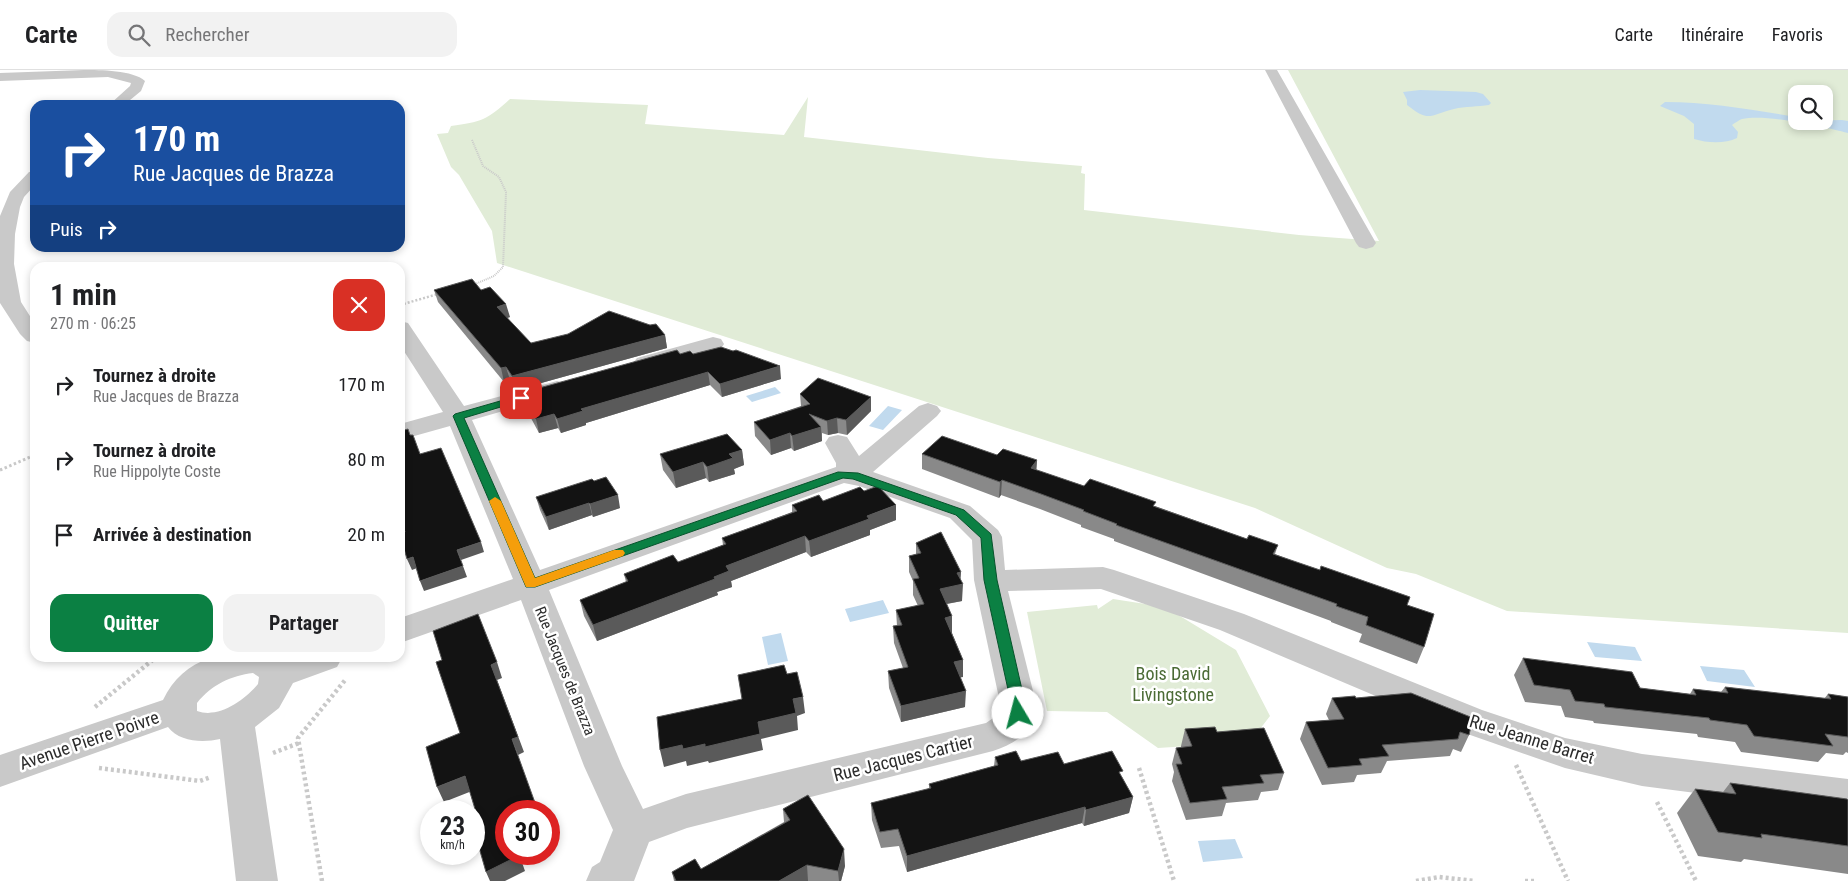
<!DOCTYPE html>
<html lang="fr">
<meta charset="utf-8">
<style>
:root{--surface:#fff;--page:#f2f2f2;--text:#202124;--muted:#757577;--line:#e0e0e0;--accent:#0b8043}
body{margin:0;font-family:"Roboto Condensed",sans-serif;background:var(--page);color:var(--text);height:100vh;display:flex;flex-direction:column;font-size:19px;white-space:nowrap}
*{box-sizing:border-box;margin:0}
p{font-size:16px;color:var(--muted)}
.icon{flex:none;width:28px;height:28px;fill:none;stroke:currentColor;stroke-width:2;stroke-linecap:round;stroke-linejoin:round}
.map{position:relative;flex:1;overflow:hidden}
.side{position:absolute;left:30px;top:192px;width:375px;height:400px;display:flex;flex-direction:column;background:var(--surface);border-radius:15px;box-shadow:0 2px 8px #0003}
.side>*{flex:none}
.top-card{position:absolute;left:30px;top:30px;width:375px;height:152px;border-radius:15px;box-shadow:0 2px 8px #0003;background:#1a4fa0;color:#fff;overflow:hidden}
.controls{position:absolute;left:1788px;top:15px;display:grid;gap:10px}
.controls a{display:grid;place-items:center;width:45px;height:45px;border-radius:10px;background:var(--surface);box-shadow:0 2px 8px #0003;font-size:25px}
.speed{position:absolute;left:420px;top:730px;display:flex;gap:10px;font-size:25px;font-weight:700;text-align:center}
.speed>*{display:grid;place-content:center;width:65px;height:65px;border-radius:50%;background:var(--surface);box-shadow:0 2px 8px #0003;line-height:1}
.speed small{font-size:12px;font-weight:400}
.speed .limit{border:8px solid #d22;background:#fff;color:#111}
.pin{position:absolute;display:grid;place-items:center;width:42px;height:42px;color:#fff;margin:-21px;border-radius:10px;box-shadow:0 2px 8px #0006}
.me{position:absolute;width:55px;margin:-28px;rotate:352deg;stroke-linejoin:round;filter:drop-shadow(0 0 4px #0008)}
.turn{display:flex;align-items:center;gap:18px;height:105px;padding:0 20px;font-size:22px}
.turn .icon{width:65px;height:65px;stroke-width:2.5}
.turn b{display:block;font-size:35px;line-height:42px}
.then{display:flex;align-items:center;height:48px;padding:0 20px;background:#0003;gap:10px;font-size:19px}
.round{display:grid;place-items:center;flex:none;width:52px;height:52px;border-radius:15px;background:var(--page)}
.headline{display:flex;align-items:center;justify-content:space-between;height:85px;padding:0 20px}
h1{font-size:30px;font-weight:700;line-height:38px}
.primary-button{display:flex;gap:10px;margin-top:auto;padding:10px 20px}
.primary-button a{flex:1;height:58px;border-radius:15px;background:var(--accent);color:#fff;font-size:20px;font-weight:700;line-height:58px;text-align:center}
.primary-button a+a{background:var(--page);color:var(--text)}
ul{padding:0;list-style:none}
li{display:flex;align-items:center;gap:15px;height:75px;padding:0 20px}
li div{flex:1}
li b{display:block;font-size:19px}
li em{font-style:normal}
header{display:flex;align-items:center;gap:30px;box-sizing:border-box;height:70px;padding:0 25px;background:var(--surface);border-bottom:1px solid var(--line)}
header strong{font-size:24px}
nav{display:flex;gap:28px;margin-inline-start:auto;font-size:18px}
.search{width:350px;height:45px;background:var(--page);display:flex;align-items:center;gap:12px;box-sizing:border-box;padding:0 18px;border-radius:15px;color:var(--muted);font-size:19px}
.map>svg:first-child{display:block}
</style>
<header>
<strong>Carte</strong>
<div class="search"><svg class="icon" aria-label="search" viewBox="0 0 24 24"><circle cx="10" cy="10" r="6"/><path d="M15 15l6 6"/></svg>Rechercher</div>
<nav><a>Carte</a><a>Itinéraire</a><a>Favoris</a></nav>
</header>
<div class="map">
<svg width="1848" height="811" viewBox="0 0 1848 811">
<rect width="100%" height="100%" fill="#fff"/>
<path fill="#e1ecd7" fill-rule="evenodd" d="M 1288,0 L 1848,0 L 1848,563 L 1507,541 L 1416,504 L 1387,498 L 1255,438 L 497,193 L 492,161 L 459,105 L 451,97 L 437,64 L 448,63 L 451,56 C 481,52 487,50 510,29 L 648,35 L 645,54 L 784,65 L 808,27 L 804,67 L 988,88 L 1082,96 L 1081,103 L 1085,104 L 1084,140 L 1299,165 L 1379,171 ZM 1796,24 L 1824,24 L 1824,51 L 1796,51 Z
M 1113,529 L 1165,537 L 1236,580 L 1270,646 L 1250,672 L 1158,678 L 1107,642 L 1047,641 L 1027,542 L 1097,535 L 1098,539 Z"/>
<path fill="#c1daee" d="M 1420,20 L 1476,22 L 1483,24 L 1491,33 L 1489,35 C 1478,37 1465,36 1454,39 C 1429,45 1430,53 1407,35 L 1407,30 L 1403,22 Z
M 1665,32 C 1709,32 1753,40 1796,47 L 1796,51 L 1842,50 L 1848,51 L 1848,63 C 1823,56 1767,44 1742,49 C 1739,50 1735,53 1732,55 L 1738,62 L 1737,68 C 1725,74 1707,73 1694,69 L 1694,54 L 1684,46 L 1660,36 Z
M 775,317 L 781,323 L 752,332 L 746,326 Z
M 888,336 L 902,340 L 883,360 L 869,356 Z
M 883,530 L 889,543 L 850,552 L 845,539 Z
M 781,563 L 788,591 L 768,595 L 762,567 Z
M 1587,572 L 1635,577 L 1642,591 L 1595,587 Z
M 1700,596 L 1744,600 L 1755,617 L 1707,611 Z
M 1235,769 L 1243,788 L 1203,792 L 1198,771 Z"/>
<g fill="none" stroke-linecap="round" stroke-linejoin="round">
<path stroke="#c9c9c9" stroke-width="2" stroke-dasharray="1 1" stroke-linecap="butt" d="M 472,70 L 483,96 L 499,107 L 506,122 L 503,197 L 494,206 L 473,215"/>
<path stroke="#c9c9c9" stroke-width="2.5" stroke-dasharray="2 2" stroke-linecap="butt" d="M 400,235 L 438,224"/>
<path stroke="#c9c9c9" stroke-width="3" stroke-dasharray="2.5 2.5" stroke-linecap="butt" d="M 0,400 L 35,385"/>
<path stroke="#c9c9c9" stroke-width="4.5" stroke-dasharray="3 3" stroke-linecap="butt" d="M 95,637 L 155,588
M 273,683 L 299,673
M 1516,695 L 1568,811
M 99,698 L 200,711 L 211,707
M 1139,698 L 1174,811
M 1657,732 L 1696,811
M 322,811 L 298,668 L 346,609
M 1416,811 L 1439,807 L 1475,811
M 1525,811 L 1534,811"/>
<path fill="#c9c9c9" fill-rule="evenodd" d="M 84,0 C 100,0 133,0 145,11 L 141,21 L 124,35 L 109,35 L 130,16 L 131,13 L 108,7 L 0,11 L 0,3 Z
M 1265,0 L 1277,0 L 1376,173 L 1373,177 L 1366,179 L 1359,177 L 1356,173 Z
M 35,101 L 35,115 L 24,127 L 20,137 L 15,164 L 14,194 L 21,232 L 35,254 L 35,273 L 27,271 L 20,264 L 0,233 L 0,146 L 10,122 L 29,102 Z
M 400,251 L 408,253 L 464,336 L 557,311 L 566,313 L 569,318 L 566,323 L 472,350 L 540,500 L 836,397 L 836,393 L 825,373 L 829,367 L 838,365 L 847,367 L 859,386 L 919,336 L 928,333 L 937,336 L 941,341 L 937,346 L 873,402 L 970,436 L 998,460 L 1002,467 L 1005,500 L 1103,497 L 1114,500 L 1244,544 L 1482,640 L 1565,668 L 1642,684 L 1848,709 L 1848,743 L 1642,716 L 1565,698 L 1456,660 L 1220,560 L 1101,519 L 1008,521 L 1036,633 C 1036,661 1017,673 993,681 L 687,758 L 649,772 L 634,811 L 586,811 L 592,797 L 600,792 L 613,760 L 584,696 L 521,530 L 400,573 L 400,548 L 513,509 L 450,356 L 400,370 L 400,354 L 443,342 L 400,275 ZM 844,413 L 859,416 L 950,448 L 972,470 L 974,510 L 1000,633 L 999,644 L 986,653 L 686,724 L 643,739 L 622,696 L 549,520 Z
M 713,267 L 721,269 L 724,274 L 721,279 L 645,300 L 637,298 L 633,293 L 637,288 Z
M 210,588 L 342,588 L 337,597 L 293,613 L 279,638 L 255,657 L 278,811 L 236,811 L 220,669 C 203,673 179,672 168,657 L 0,717 L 0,685 L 163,630 C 173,609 189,595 210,588 ZM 253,603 L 259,607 L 258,614 C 245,630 219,649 197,641 L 197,633 C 212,614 231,606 253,603 Z"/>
</g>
<path fill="#898989" d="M 434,220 L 481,220 L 510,247 L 507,248 L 531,273 L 665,265 L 667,278 L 516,320 L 510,310 L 504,312 L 438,232 Z
M 680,284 L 693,284 L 781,309 L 722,327 L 710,315 L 586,353 L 586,355 L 561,363 L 558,358 L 539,363 L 525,337 L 521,323 Z
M 800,324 L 871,327 L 871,341 L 847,365 L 838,363 L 828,365 L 822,363 L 822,371 L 794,381 L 791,378 L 771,385 L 755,366 L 754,352 L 801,336 Z
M 742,380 L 744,395 L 734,399 L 735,404 L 709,412 L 706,408 L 676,418 L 663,400 L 660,384 Z
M 922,384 L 1037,390 L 1036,400 L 1084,416 L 1155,436 L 1247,469 L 1278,475 L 1275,484 L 1407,535 L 1424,577 L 1417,594 L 1359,572 L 1362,564 L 1331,552 L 1331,551 L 1114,471 L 1114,469 L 1081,457 L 1081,455 L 1040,439 L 1001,425 L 999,428 L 922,399 Z
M 594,411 L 620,438 L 593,447 L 592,445 L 549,460 L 540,440 L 536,427 Z
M 823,431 L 896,450 L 870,460 L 870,465 L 811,487 L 806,482 L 731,511 L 732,517 L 717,522 L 718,525 L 597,571 L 584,546 L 580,530 L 626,512 L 624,504 L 678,492 L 723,475 L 722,468 L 792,442 L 792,435 Z
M 916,473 L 961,502 L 960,510 L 962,531 L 947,534 L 952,563 L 963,590 L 963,607 L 960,607 L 965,637 L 901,652 L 889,618 L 888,601 L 903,598 L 894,573 L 893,556 L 897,556 L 896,540 L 918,536 L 913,525 L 913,511 L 909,502 L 909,486 L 916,484 Z
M 1523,588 L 1640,618 L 1690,624 L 1693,619 L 1721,622 L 1725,617 L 1824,629 L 1828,624 L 1848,627 L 1848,683 L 1846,682 L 1843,685 L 1826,683 L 1818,692 L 1741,682 L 1735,672 L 1698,667 L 1697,664 L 1594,653 L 1593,651 L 1565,647 L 1561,636 L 1525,632 L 1514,605 Z
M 1411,623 L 1469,665 L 1461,682 L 1453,679 L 1450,686 L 1387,691 L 1381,703 L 1357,705 L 1354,712 L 1322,715 L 1300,669 L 1306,652 L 1329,650 L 1326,644 L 1332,628 L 1356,628 Z
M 1185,659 L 1217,662 L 1284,703 L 1278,720 L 1261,722 L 1258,730 L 1226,733 L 1222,746 L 1186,750 L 1172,711 L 1174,702 L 1172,694 L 1176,678 L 1181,677 L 1181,676 Z
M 995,687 L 1021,691 L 1064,694 L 1122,707 L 1133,727 L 1129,743 L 1084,756 L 1082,753 L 907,802 L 899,776 L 881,778 L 872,750 L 871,733 L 929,719 L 929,714 L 994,696 Z
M 1730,713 L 1848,730 L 1848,804 L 1744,789 L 1741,792 L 1698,786 L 1677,743 L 1695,719 L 1723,722 Z
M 783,739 L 845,796 L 841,811 L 674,811 L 672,802 L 701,799 L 784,752 Z"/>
<path fill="#5a5a5a" d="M 506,234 L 510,247 L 501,250 L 497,237 Z
M 665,265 L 667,278 L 516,320 L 512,306 Z
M 780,296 L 781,309 L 722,327 L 720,314 Z
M 506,297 L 510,310 L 504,312 L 501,298 Z
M 708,302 L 710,315 L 586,353 L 586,355 L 561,363 L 557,349 L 581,339 Z
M 871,327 L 871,341 L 847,365 L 846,350 Z
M 401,341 L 405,351 L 400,353 L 400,342 Z
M 554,344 L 558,358 L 539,363 L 536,349 Z
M 837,348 L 838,363 L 828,365 L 827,351 Z
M 821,357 L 822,371 L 794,381 L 792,366 Z
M 790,363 L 791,378 L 771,385 L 770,370 Z
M 742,380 L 744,395 L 734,399 L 735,404 L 709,412 L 707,397 L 729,384 Z
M 1037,390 L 1036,406 L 1031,398 Z
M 703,392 L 706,408 L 676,418 L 673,402 Z
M 1002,410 L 1001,425 L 999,428 L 1000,412 Z
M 618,425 L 620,438 L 593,447 L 590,434 Z
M 589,433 L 592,445 L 549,460 L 546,447 Z
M 896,435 L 896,450 L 870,460 L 870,465 L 811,487 L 809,471 L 867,446 Z
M 805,466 L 806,482 L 731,511 L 732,517 L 717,522 L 718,525 L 597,571 L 593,555 L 714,507 L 726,496 Z
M 481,472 L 484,482 L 461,490 L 457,480 Z
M 413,487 L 417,498 L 412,500 L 407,489 Z
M 463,496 L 467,507 L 424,521 L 420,511 Z
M 961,502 L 960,515 L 963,514 L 962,531 L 940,535 L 940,519 L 957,503 Z
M 952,546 L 952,563 L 945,564 L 945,548 Z
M 963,590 L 963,607 L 953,609 L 954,592 Z
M 497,592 L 502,608 L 497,610 L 524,682 L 518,685 L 512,669 L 491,595 Z
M 966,621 L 965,637 L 901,652 L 901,636 Z
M 803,627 L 805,643 L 797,646 L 798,660 L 761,669 L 763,680 L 709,693 L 708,691 L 687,696 L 686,691 L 664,697 L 660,680 L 758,652 L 793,629 Z
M 465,706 L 472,721 L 444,732 L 437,717 Z
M 1133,727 L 1129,743 L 1084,756 L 1086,740 Z
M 1085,737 L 1082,753 L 907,802 L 907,786 Z
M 844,779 L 845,796 L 841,811 L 839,811 L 838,801 Z
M 518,784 L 519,784 L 525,801 L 505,811 L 490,811 L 486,802 Z
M 807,795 L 808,811 L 779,811 Z"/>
<path fill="#131313" stroke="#5a5a5a" d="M 472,209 L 481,220 L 490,217 L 506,234 L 497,237 L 531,273 L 568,264 L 609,241 L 650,255 L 656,254 L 665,265 L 512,306 L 506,297 L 501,298 L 434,220 Z
M 721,277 L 733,281 L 736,280 L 780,296 L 720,314 L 708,302 L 581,339 L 583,341 L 557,349 L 554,344 L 536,349 L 521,323 L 677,280 L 680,284 L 690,281 L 693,284 Z
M 818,308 L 871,327 L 846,350 L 837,348 L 827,351 L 809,344 L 821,357 L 792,366 L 790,363 L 770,370 L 754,352 L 810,334 L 800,324 Z
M 408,359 L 410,365 L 413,365 L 420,384 L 441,378 L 481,472 L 457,480 L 463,496 L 420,511 L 413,487 L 407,489 L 400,465 L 400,464 L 405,462 L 400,447 L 400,361 Z
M 727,364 L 742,380 L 729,384 L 733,388 L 707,397 L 703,392 L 673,402 L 660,384 Z
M 942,366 L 997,385 L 1003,379 L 1037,390 L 1031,398 L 1084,416 L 1090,409 L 1156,432 L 1153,436 L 1247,469 L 1249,465 L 1278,475 L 1273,484 L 1320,500 L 1321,496 L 1410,527 L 1407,535 L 1434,544 L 1424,577 L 1366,555 L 1368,547 L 1336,536 L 1337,534 L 1116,455 L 1117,454 L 1083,441 L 1084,440 L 1041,424 L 1002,410 L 1000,412 L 922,384 Z
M 606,407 L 618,425 L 590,434 L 589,433 L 546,447 L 536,427 L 592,409 L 594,411 Z
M 878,416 L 896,435 L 867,446 L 869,449 L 809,471 L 805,466 L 726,496 L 729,501 L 714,507 L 715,509 L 593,555 L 580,530 L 628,511 L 624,504 L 673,485 L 678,492 L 726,474 L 722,468 L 797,441 L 792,435 L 819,425 L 823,431 L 860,417 L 864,421 Z
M 941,462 L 961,502 L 957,503 L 963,514 L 940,519 L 952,546 L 945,548 L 963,590 L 954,592 L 966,621 L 901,636 L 888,601 L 908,597 L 893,556 L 902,555 L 896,540 L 924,534 L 913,509 L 919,508 L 909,486 L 921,483 L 916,473 Z
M 478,544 L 497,592 L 491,595 L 518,667 L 512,669 L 538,741 L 506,741 L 506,784 L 518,784 L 518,786 L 486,802 L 474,760 L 474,750 L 478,749 L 465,706 L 437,717 L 426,677 L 460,663 L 436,592 L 442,590 L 433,561 Z
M 1523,588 L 1632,602 L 1640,618 L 1696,625 L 1693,619 L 1728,623 L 1725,617 L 1831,629 L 1828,624 L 1848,627 L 1848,667 L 1825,664 L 1833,676 L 1754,666 L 1747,655 L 1710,650 L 1709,648 L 1605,637 L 1604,634 L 1575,631 L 1570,620 L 1534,615 Z
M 784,595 L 787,604 L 797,602 L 803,627 L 793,629 L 796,643 L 758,652 L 760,664 L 705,677 L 705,674 L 683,679 L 682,675 L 660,680 L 657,647 L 742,629 L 738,605 Z
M 1411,623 L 1473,648 L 1469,665 L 1460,662 L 1458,669 L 1382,675 L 1389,686 L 1359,689 L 1362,695 L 1328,698 L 1306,652 L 1344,649 L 1332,628 L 1355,626 L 1356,628 Z
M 1215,657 L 1217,662 L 1264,658 L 1284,703 L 1260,705 L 1264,713 L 1222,717 L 1227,729 L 1190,733 L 1176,694 L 1182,694 L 1176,678 L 1192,676 L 1185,659 Z
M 1016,681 L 1021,691 L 1058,682 L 1064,694 L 1112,681 L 1123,701 L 1119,702 L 1133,727 L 1086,740 L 1085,737 L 907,786 L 898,759 L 880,762 L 871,733 L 931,718 L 929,714 L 998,695 L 995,687 Z
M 1730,713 L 1847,729 L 1848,730 L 1848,776 L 1761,764 L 1762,768 L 1718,762 L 1695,719 L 1736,724 Z
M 808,725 L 844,779 L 838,801 L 807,795 L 779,811 L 676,811 L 672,802 L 695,789 L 701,799 L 790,750 L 783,739 Z"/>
<path fill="#0b8043" stroke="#07532c" d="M 521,325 L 524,326 L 524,330 L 464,348 L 535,508 L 838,402 L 858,403 L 964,440 L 991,464 L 997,510 L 1023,624 L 1026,643 L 1024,647 L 1018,649 L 1013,647 L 1009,624 L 984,510 L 981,468 L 956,445 L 853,409 L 843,408 L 535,517 L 526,517 L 453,346 L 455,344 Z"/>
<path fill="#f59e0b" d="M 495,427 L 501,431 L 535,508 L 614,480 L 623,480 L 625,483 L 623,486 L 535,517 L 526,517 L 489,431 Z"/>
<g text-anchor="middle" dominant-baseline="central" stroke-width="5" stroke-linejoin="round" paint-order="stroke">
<g font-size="15" fill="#2c2c2c" stroke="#fff">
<text transform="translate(565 601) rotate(68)">Rue Jacques de Brazza</text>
</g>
<g font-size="18" fill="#4b6b35" stroke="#fff">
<text x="1173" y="603">Bois David<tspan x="1173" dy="21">Livingstone</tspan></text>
</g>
<g font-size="18" fill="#2c2c2c" stroke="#fff">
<text transform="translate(1532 669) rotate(17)">Rue Jeanne Barret</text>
<text transform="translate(89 670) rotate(-19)">Avenue Pierre Poivre</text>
<text transform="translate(903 688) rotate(-14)">Rue Jacques Cartier</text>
</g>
</g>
</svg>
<div class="controls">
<a><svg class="icon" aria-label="search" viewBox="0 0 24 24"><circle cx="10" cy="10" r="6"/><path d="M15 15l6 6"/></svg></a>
</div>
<div class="speed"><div>23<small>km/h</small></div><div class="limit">30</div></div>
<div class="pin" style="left:521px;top:328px;background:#d93025"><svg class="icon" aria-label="arrive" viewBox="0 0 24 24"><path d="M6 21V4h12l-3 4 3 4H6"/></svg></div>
<svg class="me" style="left:1018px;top:643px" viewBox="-20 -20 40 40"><circle r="19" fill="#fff"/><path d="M0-13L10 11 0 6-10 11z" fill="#0b8043"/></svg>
<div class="top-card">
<div class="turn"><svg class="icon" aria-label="right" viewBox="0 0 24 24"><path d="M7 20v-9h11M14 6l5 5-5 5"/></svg><div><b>170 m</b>Rue Jacques de Brazza</div></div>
<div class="then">Puis<svg class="icon" aria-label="right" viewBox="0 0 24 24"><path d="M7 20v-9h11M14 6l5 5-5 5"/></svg></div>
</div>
<section class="side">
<div class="headline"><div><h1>1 min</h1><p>270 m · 06:25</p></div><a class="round" style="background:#d93025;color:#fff"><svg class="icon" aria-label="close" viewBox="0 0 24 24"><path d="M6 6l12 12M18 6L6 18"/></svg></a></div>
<ul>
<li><svg class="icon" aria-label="right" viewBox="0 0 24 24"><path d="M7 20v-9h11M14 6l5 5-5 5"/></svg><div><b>Tournez à droite</b><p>Rue Jacques de Brazza</p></div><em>170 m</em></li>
<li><svg class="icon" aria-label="right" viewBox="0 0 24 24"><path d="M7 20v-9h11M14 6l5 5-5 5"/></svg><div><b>Tournez à droite</b><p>Rue Hippolyte Coste</p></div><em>80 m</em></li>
<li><svg class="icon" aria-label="arrive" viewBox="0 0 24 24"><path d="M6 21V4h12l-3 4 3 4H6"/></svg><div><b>Arrivée à destination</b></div><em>20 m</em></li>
</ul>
<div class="primary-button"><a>Quitter</a><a>Partager</a></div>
</section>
</div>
